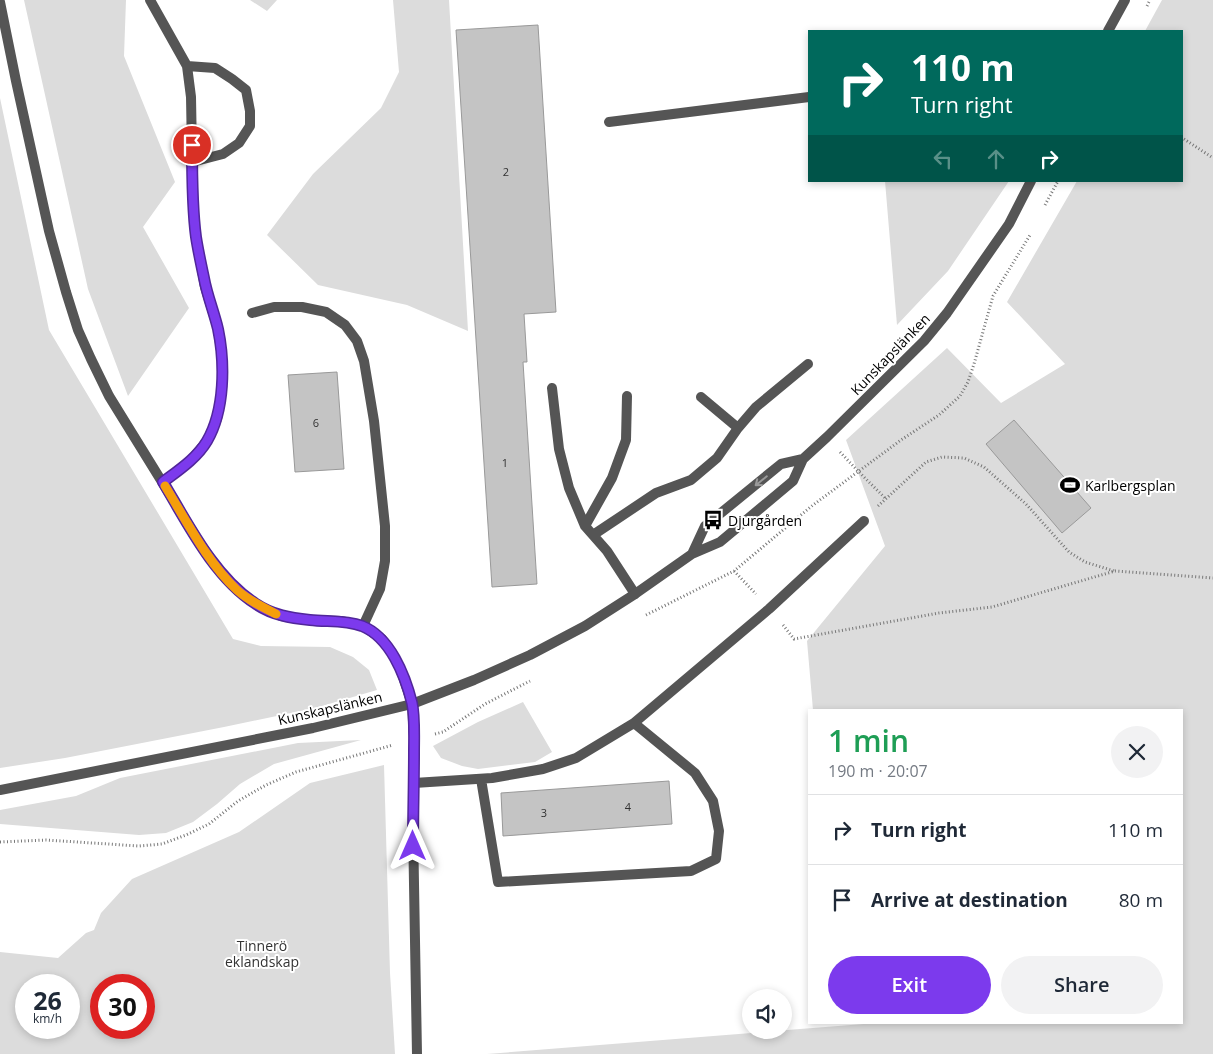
<!DOCTYPE html>
<meta charset="utf-8">
<style>
:root{--surface:#fff;--page:#f2f2f3;--text:#1f2937;--muted:#747a83;--line:#e0e1e3;--accent:#7c3aed}
body{margin:0;font-family:"Open Sans",sans-serif;background:var(--page);color:var(--text);height:100vh;display:flex;flex-direction:column;font-size:19px;white-space:nowrap}
*{box-sizing:border-box;margin:0}
p{font-size:16px;color:var(--muted)}
.icon{flex:none;width:28px;height:28px;fill:none;stroke:currentColor;stroke-width:2;stroke-linecap:round;stroke-linejoin:round}
.map{position:relative;flex:1;overflow:hidden}
.sheet{position:absolute;left:808px;top:709px;width:375px;height:315px;display:flex;flex-direction:column;background:var(--surface);border-radius:0px;box-shadow:0 2px 8px #0003}
.sheet>*{flex:none}
.top-card{position:absolute;left:808px;top:30px;width:375px;height:152px;border-radius:0px;box-shadow:0 2px 8px #0003;background:#00695c;color:#fff;overflow:hidden}
.fabs{position:absolute;left:742px;top:989px;display:grid;gap:10px}
.fabs a{display:grid;place-items:center;width:50px;height:50px;border-radius:50%;background:var(--surface);box-shadow:0 2px 8px #0003;font-size:25px}
.speed{position:absolute;left:15px;top:974px;display:flex;gap:10px;font-size:25px;font-weight:700;text-align:center}
.speed>*{display:grid;place-content:center;width:65px;height:65px;border-radius:50%;background:var(--surface);box-shadow:0 2px 8px #0003;line-height:1}
.speed small{font-size:12px;font-weight:400}
.speed .limit{border:8px solid #d22;background:#fff;color:#111}
.pin{position:absolute;display:grid;place-items:center;width:42px;height:42px;color:#fff;margin:-21px;border:2px solid #fff;border-radius:50%;box-shadow:0 1px 5px #0007}
.me{position:absolute;width:55px;margin:-28px;rotate:0deg;stroke-linejoin:round;filter:drop-shadow(0 0 4px #0008)}
.turn{display:flex;align-items:center;gap:18px;height:105px;padding:0 20px;font-size:22px}
.turn .icon{width:65px;height:65px;stroke-width:2.5}
.turn b{display:block;font-size:35px;line-height:42px}
.lanes{display:flex;align-items:center;height:48px;padding:0 20px;background:#0003;justify-content:center;gap:25px;direction:ltr}
.lanes .off{opacity:.35}
.round{display:grid;place-items:center;flex:none;width:52px;height:52px;border-radius:26px;background:var(--page)}
.overview{display:flex;align-items:center;justify-content:space-between;height:85px;padding:0 20px}
h1{font-size:30px;font-weight:600;line-height:38px;color:#1e9e55}
.primary-button{display:flex;gap:10px;margin-top:auto;padding:10px 20px}
.primary-button a{flex:1;height:58px;border-radius:30px;background:var(--accent);color:#fff;font-size:20px;font-weight:600;line-height:58px;text-align:center}
.primary-button a+a{background:var(--page);color:var(--text)}
ul{padding:0;list-style:none}
li{display:flex;align-items:center;gap:15px;height:70px;padding:0 20px;border-top:1px solid var(--line)}
li div{flex:1}
li b{display:block;font-size:19px}
li em{font-style:normal}
.map>svg:first-child{display:block}
</style>
<div class="map">
<svg width="1213" height="1054" viewBox="0 0 1213 1054">
<rect width="100%" height="100%" fill="#fff"/>
<path fill="#dcdcdc" fill-rule="evenodd" d="M 24,0 L 126,0 L 124,56 L 175,182 L 143,227 L 189,308 L 128,396 L 88,289 Z
M 250,0 L 277,0 L 267,11 Z
M 393,0 L 449,0 L 468,331 L 407,305 L 318,285 L 267,235 L 313,174 L 381,108 L 399,72 Z
M 1162,0 L 1213,0 L 1213,1054 L 487,1054 L 876,1023 L 1181,1022 L 1181,710 L 813,710 L 807,641 L 885,546 L 846,440 L 947,348 L 1001,403 L 1065,364 L 1007,302 L 1077,181 L 1181,181 L 1181,31 L 1145,31 Z
M 0,98 L 49,330 L 233,639 L 261,646 L 330,647 L 353,657 L 369,670 L 377,690 L 315,708 L 224,727 L 65,758 L 0,768 Z
M 885,181 L 1009,181 L 948,271 L 897,325 Z
M 523,702 L 552,752 L 535,762 L 478,769 L 462,766 L 441,758 L 433,746 L 478,722 Z
M 361,740 L 274,764 L 240,784 L 217,804 L 193,822 L 166,833 L 139,835 L 0,824 L 0,810 L 76,796 L 120,778 L 298,743 Z
M 384,765 L 390,973 L 395,1054 L 0,1054 L 0,952 L 58,958 L 86,933 L 94,930 L 101,913 L 132,879 L 239,832 L 310,783 ZM 26,985 L 69,985 L 69,1028 L 26,1028 ZM 101,985 L 144,985 L 144,1028 L 101,1028 Z"/>
<path fill="#c4c4c4" stroke="#999" d="M 538,25 L 556,312 L 524,314 L 527,362 L 523,362 L 537,584 L 492,587 L 456,30 Z
M 337,372 L 344,469 L 295,472 L 288,375 Z
M 1014,420 L 1091,508 L 1062,533 L 986,444 Z
M 669,781 L 672,824 L 503,836 L 501,793 Z"/>
<g fill="none" stroke-linecap="round" stroke-linejoin="round">
<path stroke="#777" stroke-width="3" stroke-dasharray="1 2.5" stroke-linecap="butt" d="M 1147,6 L 1150,0
M 1181,137 L 1213,158
M 1045,205 L 1058,181
M 840,452 L 858,471 L 886,499
M 878,506 L 926,462 L 942,457 L 964,458 L 984,467 L 1026,504 L 1069,552 L 1085,562 L 1114,571
M 734,571 L 756,594
M 646,615 L 734,571 L 813,505 L 901,440 L 939,415 L 960,396 L 968,382 L 974,364 L 993,296 L 1030,235
M 783,625 L 794,639 L 939,613 L 992,607 L 1115,571 L 1213,578
M 435,734 L 443,732 L 485,704 L 530,681
M 0,842 L 46,840 L 139,846 L 162,844 L 186,835 L 209,824 L 238,801 L 266,785 L 296,772 L 393,745"/>
<path stroke="#555" stroke-width="10" d="M 150,0 L 187,66 L 191,97 L 193,208 L 196,237 L 205,287 L 218,329 L 222,358 L 222,388 L 217,419 L 207,441 L 190,461 L 163,482
M 187,66 L 215,68 L 232,79 L 246,90 L 250,111 L 250,126 L 239,143 L 223,154 L 192,162
M 609,122 L 809,97
M 252,313 L 274,307 L 302,307 L 326,312 L 345,325 L 357,341 L 364,361 L 374,421 L 385,526 L 385,561 L 380,589 L 363,626
M 552,388 L 559,449 L 569,488 L 585,526 L 607,551 L 635,594
M 701,397 L 738,428
M 585,526 L 612,478 L 626,440 L 627,396
M 593,535 L 656,493 L 691,480 L 717,458 L 738,428 L 756,407 L 808,364
M 481,779 L 498,882 L 691,871 L 716,859 L 719,831 L 713,801 L 695,773 L 634,723
M 414,783 L 492,778 L 543,769 L 576,758 L 634,723 L 769,609 L 864,521"/>
<path stroke="#555" stroke-width="10" d="M 0,2 L 16,81 L 49,231 L 66,292 L 78,330 L 91,359 L 109,396 L 201,545 L 219,570 L 237,590 L 257,605 L 281,616 L 310,620 L 341,621 L 363,626 L 382,639 L 392,653 L 401,671 L 412,704 L 414,739 L 413,827 L 417,1054"/>
<path stroke="#555" stroke-width="10" d="M 1108,31 L 1125,0
M 692,554 L 705,526 L 781,464 L 803,459
M 0,790 L 313,728 L 412,704 L 474,680 L 530,655 L 585,626 L 635,594 L 692,554 L 720,542 L 793,481 L 803,459 L 827,437 L 924,341 L 947,313 L 1009,224 L 1031,181"/>
</g>
<defs><path id="oneway-shaft" d="M-6 0H5M1.5-3L5.5 0L1.5 3" fill="none" stroke-width="1.6" stroke-linecap="round" stroke-linejoin="round" transform="scale(1.25)"/></defs>
<use stroke="#999" href="#oneway-shaft" transform="translate(761 481) rotate(141)"/>
<g fill="none" stroke-linecap="round" stroke-linejoin="round">
<defs>
<path id="route" d="M 192,145 C 192,176 192,207 196,237 C 198,250 201,264 204,278 C 207,295 214,312 218,329 C 225,363 225,410 207,441 C 197,458 179,470 163,482 C 188,524 214,577 256,604 C 272,615 291,618 310,620 C 327,622 345,620 362,626 C 390,637 405,675 412,703 C 415,716 414,737 414,752 C 414,783 413,815 413,846"/>
</defs>
<use href="#route" stroke="#51269a" stroke-width="12"/>
<use href="#route" stroke="#7c3aed" stroke-width="9"/>
<path stroke="#f59e0b" stroke-width="9" d="M 165,486 C 186,520 207,562 237,590 C 248,600 262,607 276,614"/>
</g>
<defs>
<symbol id="stadium-bare" viewBox="-9 -9 18 18"><path d="M0-5a6.5 5 0 1 0 0 10a6.5 5 0 1 0 0-10ZM-3.5-1.8h7v3.6h-7Z" fill="#000" stroke="#fff" stroke-width="2.5" paint-order="stroke"/></symbol>
<symbol id="bus-bare" viewBox="-9 -9 18 18"><path d="M-5-6H5V4H4V6H2V4H-2V6H-4V4H-5ZM-3.5-4V0h7V-4ZM-3.5 1.2v1.5H-2V1.2ZM2 1.2v1.5H3.5V1.2Z" fill="#000" stroke="#fff" stroke-width="2.5" paint-order="stroke"/></symbol>
</defs>
<g fill-rule="evenodd">
<use href="#stadium-bare" x="1056" y="471" width="28" height="28"/>
<use href="#bus-bare" x="699" y="506" width="28" height="28"/>
</g>
<g text-anchor="middle" dominant-baseline="central" stroke-width="4" stroke-linejoin="round" paint-order="stroke">
<g font-size="11" fill="#313131">
<text x="506" y="171">2</text>
<text x="316" y="422">6</text>
<text x="505" y="462">1</text>
<text x="628" y="806">4</text>
<text x="544" y="812">3</text>
</g>
<g font-size="14" fill="#000" stroke="#fff">
<text transform="translate(890 354) rotate(-46)">Kunskapslänken</text>
<text transform="translate(330 708) rotate(-13)">Kunskapslänken</text>
</g>
<g font-size="14" fill="#000" stroke="#fff" text-anchor="start">
<text x="1085" y="485">Karlbergsplan</text>
<text x="728" y="520">Djurgården</text>
</g>
<g font-size="14" fill="#333" stroke="#fff">
<text x="262" y="945">Tinnerö<tspan x="262" dy="16">eklandskap</tspan></text>
</g>
</g>
</svg>
<div class="fabs">
<a><svg class="icon" aria-label="sound" viewBox="0 0 24 24"><path d="M4 9h4l5-4v14l-5-4H4zM17 9q2 3 0 6"/></svg></a>
</div>
<div class="speed"><div>26<small>km/h</small></div><div class="limit">30</div></div>
<div class="pin" style="left:192px;top:145px;background:#d93025"><svg class="icon" aria-label="arrive" viewBox="0 0 24 24"><path d="M6 21V4h12l-3 4 3 4H6"/></svg></div>
<svg class="me" style="left:413px;top:846px" viewBox="-20 -20 40 40"><path d="M0-17L14 15 0 8-14 15z" fill="#7c3aed" stroke="#fff" stroke-width="4"/></svg>
<div class="top-card">
<div class="turn"><svg class="icon" aria-label="right" viewBox="0 0 24 24"><path d="M7 20v-9h11M14 6l5 5-5 5"/></svg><div><b>110 m</b>Turn right</div></div>
<div class="lanes"><svg class="icon off" aria-label="left" viewBox="0 0 24 24"><path d="M17 20v-9H6M10 6l-5 5 5 5"/></svg><svg class="icon off" aria-label="ahead" viewBox="0 0 24 24"><path d="M12 20V5M6 11l6-6 6 6"/></svg><svg class="icon" aria-label="right" viewBox="0 0 24 24"><path d="M7 20v-9h11M14 6l5 5-5 5"/></svg></div>
</div>
<section class="sheet">
<div class="overview"><div><h1>1 min</h1><p>190 m · 20:07</p></div><a class="round"><svg class="icon" aria-label="close" viewBox="0 0 24 24"><path d="M6 6l12 12M18 6L6 18"/></svg></a></div>
<ul>
<li><svg class="icon" aria-label="right" viewBox="0 0 24 24"><path d="M7 20v-9h11M14 6l5 5-5 5"/></svg><div><b>Turn right</b></div><em>110 m</em></li>
<li><svg class="icon" aria-label="arrive" viewBox="0 0 24 24"><path d="M6 21V4h12l-3 4 3 4H6"/></svg><div><b>Arrive at destination</b></div><em>80 m</em></li>
</ul>
<div class="primary-button"><a>Exit</a><a>Share</a></div>
</section>
</div>
